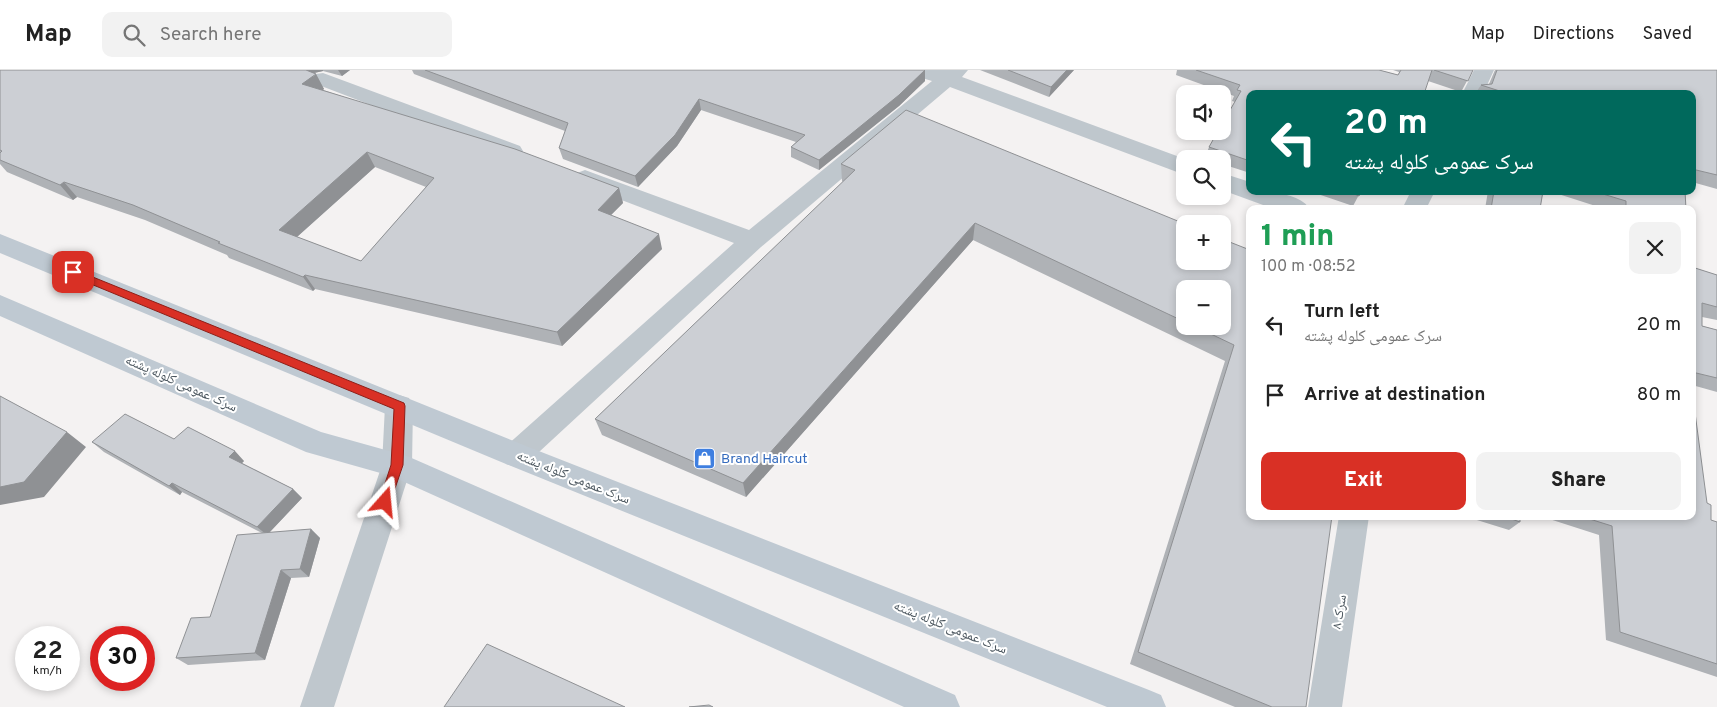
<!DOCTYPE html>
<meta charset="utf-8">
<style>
:root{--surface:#fff;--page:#f2f2f2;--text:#222;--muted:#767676;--line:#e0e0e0;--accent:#d93025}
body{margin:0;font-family:Overpass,"Noto Naskh Arabic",sans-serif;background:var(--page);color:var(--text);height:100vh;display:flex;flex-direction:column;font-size:19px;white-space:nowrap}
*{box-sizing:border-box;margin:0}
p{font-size:16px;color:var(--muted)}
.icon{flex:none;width:28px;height:28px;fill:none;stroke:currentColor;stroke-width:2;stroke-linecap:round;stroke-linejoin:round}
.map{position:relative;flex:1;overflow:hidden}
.details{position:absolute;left:1246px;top:135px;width:450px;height:315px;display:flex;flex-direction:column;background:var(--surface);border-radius:10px;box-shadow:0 2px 8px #0003}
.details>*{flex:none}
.top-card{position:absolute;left:1246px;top:20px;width:450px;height:105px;border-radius:10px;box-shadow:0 2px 8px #0003;background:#00695c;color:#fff;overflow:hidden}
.fabs{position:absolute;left:1176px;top:15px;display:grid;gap:10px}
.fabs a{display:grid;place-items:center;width:55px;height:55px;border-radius:10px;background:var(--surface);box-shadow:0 2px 8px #0003;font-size:25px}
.speed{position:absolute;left:15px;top:556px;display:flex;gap:10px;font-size:25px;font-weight:700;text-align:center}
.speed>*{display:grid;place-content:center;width:65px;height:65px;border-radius:50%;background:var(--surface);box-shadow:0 2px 8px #0003;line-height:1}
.speed small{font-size:12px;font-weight:400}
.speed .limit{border:8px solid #d22;background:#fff;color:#111}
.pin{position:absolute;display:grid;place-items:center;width:42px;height:42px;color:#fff;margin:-21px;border-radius:10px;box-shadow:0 2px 8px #0006}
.me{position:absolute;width:55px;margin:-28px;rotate:18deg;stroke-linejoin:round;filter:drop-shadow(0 0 4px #0008)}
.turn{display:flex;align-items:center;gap:18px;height:105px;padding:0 15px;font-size:22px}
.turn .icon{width:65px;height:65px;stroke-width:2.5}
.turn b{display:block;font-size:35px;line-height:42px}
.round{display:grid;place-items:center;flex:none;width:52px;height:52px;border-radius:10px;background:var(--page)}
.head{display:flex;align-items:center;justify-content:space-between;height:85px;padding:0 15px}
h1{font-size:30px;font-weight:800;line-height:38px;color:#1e9e55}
.cta{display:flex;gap:10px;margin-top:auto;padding:10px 15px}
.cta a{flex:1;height:58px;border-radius:10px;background:var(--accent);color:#fff;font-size:20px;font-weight:800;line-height:58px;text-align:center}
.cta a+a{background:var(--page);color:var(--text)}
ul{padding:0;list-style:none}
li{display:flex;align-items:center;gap:15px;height:70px;padding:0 15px}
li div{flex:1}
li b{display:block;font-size:19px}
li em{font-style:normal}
header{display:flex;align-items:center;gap:30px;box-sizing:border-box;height:70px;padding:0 25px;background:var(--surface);border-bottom:1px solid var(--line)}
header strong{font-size:24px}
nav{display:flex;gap:28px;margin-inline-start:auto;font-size:18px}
.search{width:350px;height:45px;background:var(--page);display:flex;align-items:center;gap:12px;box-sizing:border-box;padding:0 18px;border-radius:10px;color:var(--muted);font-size:19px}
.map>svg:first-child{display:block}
</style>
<header>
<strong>Map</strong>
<div class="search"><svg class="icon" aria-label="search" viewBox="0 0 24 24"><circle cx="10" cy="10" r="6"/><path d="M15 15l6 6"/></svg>Search here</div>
<nav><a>Map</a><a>Directions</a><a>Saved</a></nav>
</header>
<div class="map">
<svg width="1717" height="637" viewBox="0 0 1717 637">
<rect width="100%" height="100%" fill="#f4f2f2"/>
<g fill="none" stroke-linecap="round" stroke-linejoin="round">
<path fill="#bfc7cd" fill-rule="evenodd" d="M 906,0 L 968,0 L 962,7 L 1185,89 L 1185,105 L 950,17 L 761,177 L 526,394 L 516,397 L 506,394 L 502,385 L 506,376 L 734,173 L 577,113 L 574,108 L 577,103 L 585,100 L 593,103 L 749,160 L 932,11 L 909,4 Z
M 1474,0 L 1494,0 L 1483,24 L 1462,24 Z
M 323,3 L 520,76 L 523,81 L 520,86 L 512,88 L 504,86 L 316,14 L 313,9 L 316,4 Z
M 1222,103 L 1250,112 L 1250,121 C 1267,121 1300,123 1310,139 L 1274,139 L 1222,120 Z
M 1411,121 L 1435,121 L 1426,139 L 1402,139 Z
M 399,325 L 409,328 L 413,336 L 412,395 L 334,637 L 300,637 L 382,395 L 385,336 L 389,328 Z
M 1339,446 L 1369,446 L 1342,637 L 1308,637 Z"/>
<path fill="#bfc9d2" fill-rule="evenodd" d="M 0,164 L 526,376 L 1149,620 L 1161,625 L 1166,637 L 1107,637 L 506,394 L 0,183 Z
M 0,225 L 321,362 L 407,386 L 955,625 L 960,637 L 904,637 L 391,406 L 306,382 L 0,246 Z"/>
</g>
<path fill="#afb2b6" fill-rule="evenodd" d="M 0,0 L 350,0 L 342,6 L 323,1 L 314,3 L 316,4 L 324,19 L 323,20 L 619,118 L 623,133 L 611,145 L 662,179 L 562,276 L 315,219 L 313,221 L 229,188 L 227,185 L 145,150 L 77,127 L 73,130 L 7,102 L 0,94 ZM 375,97 L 426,117 L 361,191 L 297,167 Z
M 412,0 L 924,0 L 925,11 L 899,36 L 819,100 L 791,87 L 791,77 L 796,72 L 701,40 L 677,76 L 638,117 L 563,89 L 559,78 L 565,61 L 414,4 Z
M 980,0 L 1074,0 L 1049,27 Z
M 1177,0 L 1379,0 L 1398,5 L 1399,2 L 1393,0 L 1473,0 L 1461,22 L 1428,11 L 1250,24 L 1250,103 L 1222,94 L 1222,89 L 1205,88 L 1209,77 L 1235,32 L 1232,31 L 1234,26 L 1176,5 Z
M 1495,0 L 1717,0 L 1717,119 L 1692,112 L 1692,24 L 1475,24 L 1481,15 L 1489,14 Z
M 841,94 L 1222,191 L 1306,637 L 1235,637 L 1130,594 L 1225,291 L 973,170 L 746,427 L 602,365 L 595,349 L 843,112 L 842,111 ZM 1185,219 L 1222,256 L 1185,256 Z
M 1309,121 L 1361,121 L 1353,136 Z
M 1488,121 L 1543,121 L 1540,139 L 1485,139 Z
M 1549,121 L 1685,121 L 1686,139 L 1605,139 Z
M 1692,197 L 1717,205 L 1717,250 L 1702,247 L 1702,256 L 1717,260 L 1717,322 L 1692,315 Z
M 174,369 L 244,391 L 242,393 L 293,419 L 302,428 L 269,463 L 311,459 L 320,468 L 309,507 L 291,508 L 265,590 L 188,595 L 176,588 L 210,547 L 262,463 L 182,422 L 180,425 L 104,382 L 92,372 Z
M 1707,433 L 1711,450 L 1717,452 L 1717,607 L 1606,570 L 1599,465 L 1540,446 L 1692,446 Z
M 1464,446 L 1520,446 L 1520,452 L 1509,460 Z"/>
<path fill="#8f9194" d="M 306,0 L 323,0 L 323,1 L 314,3 L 313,7 L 316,4 L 324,19 L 311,29 L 302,14 Z
M 338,0 L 350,0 L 342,6 Z
M 925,0 L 925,11 L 899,36 L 819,100 L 819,90 Z
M 1067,0 L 1074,0 L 1049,27 L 1051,17 Z
M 699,29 L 701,40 L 677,76 L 638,117 L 635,106 Z
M 367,82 L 375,97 L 289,174 L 279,160 Z
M 64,112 L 77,127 L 73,130 L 60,115 Z
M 619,118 L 623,133 L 602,154 L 598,140 Z
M 975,153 L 973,170 L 746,427 L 743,413 Z
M 659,164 L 662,179 L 562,276 L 557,262 Z
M 305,205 L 315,219 L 313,221 L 303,207 Z
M 67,362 L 86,377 L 44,427 L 0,435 L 0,417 Z
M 235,381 L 244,391 L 239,396 L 229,387 Z
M 172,413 L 182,422 L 180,425 L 169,416 Z
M 293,419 L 302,428 L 267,465 L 257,457 Z
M 311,459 L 320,468 L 309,507 L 300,499 Z
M 281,500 L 291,508 L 265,590 L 255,583 Z"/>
<path fill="#cccfd4" stroke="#8f9194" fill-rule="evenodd" d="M 0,0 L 306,0 L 316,4 L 302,14 L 515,79 L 619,118 L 598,140 L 659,164 L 557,262 L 305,205 L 303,207 L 218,173 L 220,172 L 133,135 L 64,112 L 60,115 L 0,90 L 0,83 L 2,81 L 0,80 ZM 367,82 L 434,108 L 361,191 L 279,160 Z
M 425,0 L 925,0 L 899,25 L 819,90 L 791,77 L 805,65 L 699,29 L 675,65 L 635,106 L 559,78 L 568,53 Z
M 1008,0 L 1067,0 L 1051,17 Z
M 1196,0 L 1379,0 L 1398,5 L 1401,0 L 1432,0 L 1424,24 L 1250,24 L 1250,91 L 1209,77 L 1218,61 L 1222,61 L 1222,54 L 1241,21 L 1237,20 L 1240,15 Z
M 1434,0 L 1473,0 L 1468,11 Z
M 1497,0 L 1717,0 L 1717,105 L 1692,99 L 1692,24 L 1509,24 L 1481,15 L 1492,14 Z
M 906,40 L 1185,154 L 1185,191 L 1222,191 L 1222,169 L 1250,180 L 1250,446 L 1332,446 L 1306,637 L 1272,637 L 1138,582 L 1234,275 L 1194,256 L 1222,256 L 1222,219 L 1185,219 L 1185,252 L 975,153 L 743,413 L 595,349 L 855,100 L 841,94 Z
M 1347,121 L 1361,121 L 1359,126 Z
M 1494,121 L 1543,121 L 1540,139 L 1491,139 Z
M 1593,121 L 1685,121 L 1686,139 L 1626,139 L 1626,131 Z
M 1692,197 L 1717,205 L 1717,237 L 1702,233 L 1702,256 L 1717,260 L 1717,308 L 1692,302 Z
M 1692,320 L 1707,433 L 1711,435 L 1711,450 L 1717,452 L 1717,594 L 1620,562 L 1612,456 L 1580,446 L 1692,446 Z
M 0,326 L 67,362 L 24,412 L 0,417 Z
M 125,344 L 174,369 L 188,357 L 235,381 L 229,387 L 293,419 L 257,457 L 172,413 L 169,416 L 92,372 Z
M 1503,446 L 1520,446 L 1520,452 Z
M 311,459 L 300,499 L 281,500 L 255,583 L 176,588 L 191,548 L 210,547 L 237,465 Z
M 487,574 L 625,637 L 444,637 Z
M 709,635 L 713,637 L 689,637 Z"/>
<path fill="#d93025" stroke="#8d1f18" d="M 73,199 L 404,333 L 405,336 L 403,395 L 389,436 L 385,438 L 380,436 L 379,432 L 391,395 L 394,339 L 69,205 L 67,202 Z"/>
<defs>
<symbol id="shop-square" viewBox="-11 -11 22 22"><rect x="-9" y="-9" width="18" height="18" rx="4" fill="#3f7fe0" stroke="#fff"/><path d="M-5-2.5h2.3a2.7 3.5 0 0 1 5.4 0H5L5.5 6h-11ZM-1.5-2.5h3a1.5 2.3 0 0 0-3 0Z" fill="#fff"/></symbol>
</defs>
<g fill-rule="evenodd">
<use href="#shop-square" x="692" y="376" width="25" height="25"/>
</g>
<g text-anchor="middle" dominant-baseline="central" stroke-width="4" stroke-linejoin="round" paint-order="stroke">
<g font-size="14" fill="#4b565e" stroke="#fff">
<text transform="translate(181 314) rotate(24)">سرک عمومی کلوله پشته</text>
<text transform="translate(573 408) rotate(22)">سرک عمومی کلوله پشته</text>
<text transform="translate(1340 542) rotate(-81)">سرک ۸</text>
<text transform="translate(950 558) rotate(22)">سرک عمومی کلوله پشته</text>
</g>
<g font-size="14" fill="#366cbe" stroke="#fff" text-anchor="start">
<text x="721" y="389">Brand Haircut</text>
</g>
</g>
</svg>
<div class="fabs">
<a><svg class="icon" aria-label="sound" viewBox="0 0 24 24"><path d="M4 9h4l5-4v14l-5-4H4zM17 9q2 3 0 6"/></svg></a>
<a><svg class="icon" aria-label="search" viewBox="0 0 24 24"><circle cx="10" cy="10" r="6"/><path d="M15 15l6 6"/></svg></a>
<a>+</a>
<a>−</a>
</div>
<div class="speed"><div>22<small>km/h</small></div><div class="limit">30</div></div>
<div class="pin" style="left:73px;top:202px;background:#d93025"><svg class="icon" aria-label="arrive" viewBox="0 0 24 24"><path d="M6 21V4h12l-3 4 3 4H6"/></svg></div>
<svg class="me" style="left:385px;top:432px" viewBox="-20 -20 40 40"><path d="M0-17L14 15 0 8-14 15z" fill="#d93025" stroke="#fff" stroke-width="4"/></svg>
<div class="top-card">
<div class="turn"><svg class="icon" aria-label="left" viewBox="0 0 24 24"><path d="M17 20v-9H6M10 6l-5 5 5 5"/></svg><div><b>20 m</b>سرک عمومی کلوله پشته</div></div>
</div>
<section class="details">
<div class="head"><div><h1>1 min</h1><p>100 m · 08:52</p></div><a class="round"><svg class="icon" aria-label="close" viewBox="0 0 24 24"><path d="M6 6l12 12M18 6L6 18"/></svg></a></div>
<ul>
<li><svg class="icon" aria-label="left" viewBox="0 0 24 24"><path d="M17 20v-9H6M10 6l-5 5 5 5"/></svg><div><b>Turn left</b><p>سرک عمومی کلوله پشته</p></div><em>20 m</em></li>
<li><svg class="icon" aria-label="arrive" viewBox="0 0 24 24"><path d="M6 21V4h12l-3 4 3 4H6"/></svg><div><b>Arrive at destination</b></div><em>80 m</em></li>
</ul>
<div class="cta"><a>Exit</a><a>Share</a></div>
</section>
</div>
